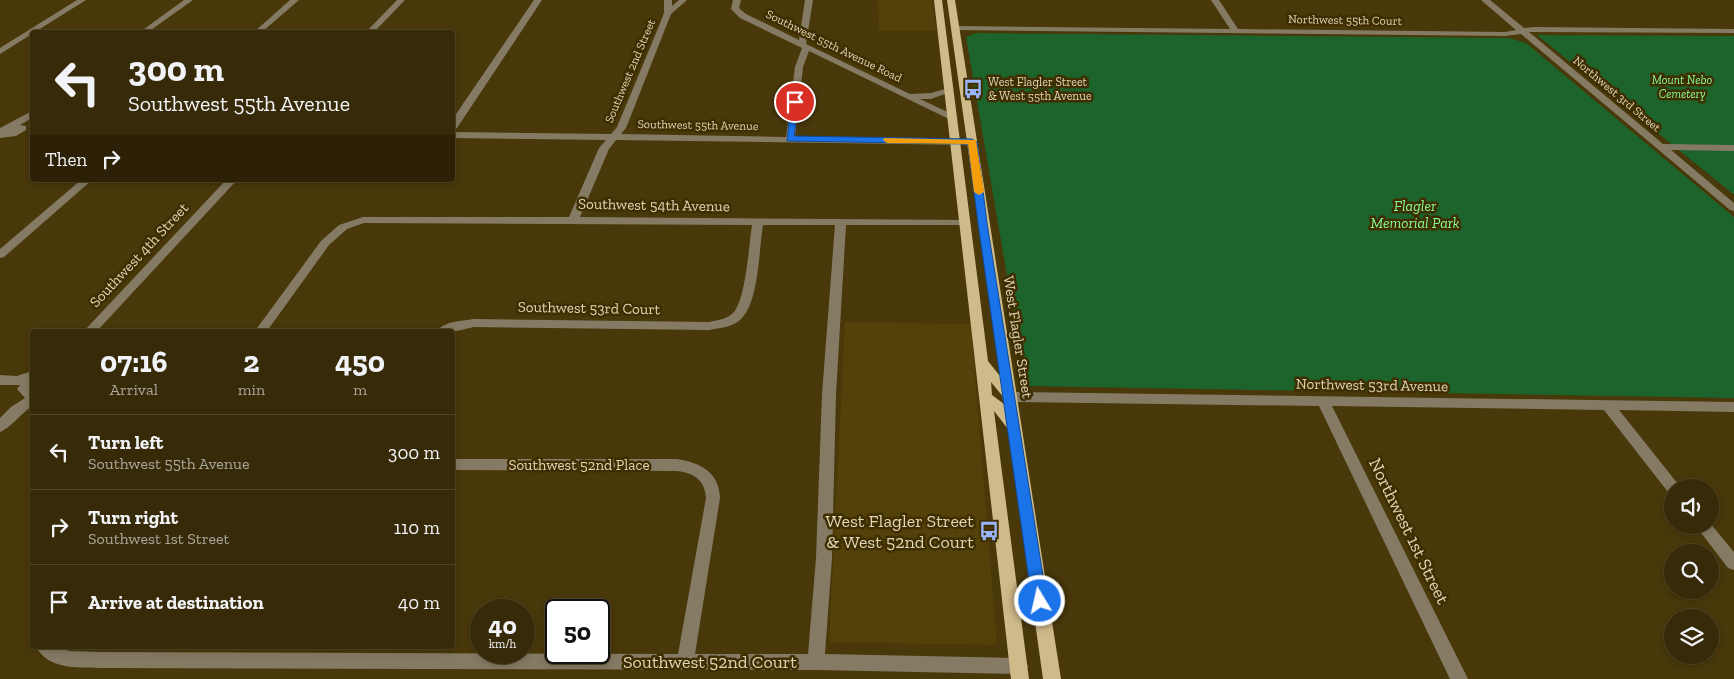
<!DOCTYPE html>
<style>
:root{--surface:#372a08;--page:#3e3212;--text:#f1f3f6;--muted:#aaa79c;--line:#514629}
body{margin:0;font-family:"Zilla Slab",serif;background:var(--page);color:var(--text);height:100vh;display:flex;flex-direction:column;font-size:19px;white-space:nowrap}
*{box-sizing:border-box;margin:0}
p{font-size:16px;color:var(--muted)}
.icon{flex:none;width:28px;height:28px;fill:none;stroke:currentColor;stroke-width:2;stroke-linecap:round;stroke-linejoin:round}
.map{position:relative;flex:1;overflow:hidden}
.side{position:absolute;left:30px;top:329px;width:425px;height:320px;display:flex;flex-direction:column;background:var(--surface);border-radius:5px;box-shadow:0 2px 8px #0003,0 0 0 1px var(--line)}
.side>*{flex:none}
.hud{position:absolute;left:30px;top:30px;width:425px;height:152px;border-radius:5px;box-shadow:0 2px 8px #0003,0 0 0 1px var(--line);background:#372a08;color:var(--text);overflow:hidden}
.tools{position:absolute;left:1664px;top:479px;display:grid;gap:10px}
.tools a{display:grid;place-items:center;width:55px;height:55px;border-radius:50%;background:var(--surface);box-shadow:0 2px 8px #0003,0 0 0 1px var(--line);font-size:25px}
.speed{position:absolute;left:470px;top:599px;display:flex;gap:10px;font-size:25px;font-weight:700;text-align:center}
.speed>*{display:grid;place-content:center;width:65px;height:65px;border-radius:50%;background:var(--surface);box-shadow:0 2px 8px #0003,0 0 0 1px var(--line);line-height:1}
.speed small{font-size:12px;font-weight:400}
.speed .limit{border:2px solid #111;border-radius:8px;background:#fff;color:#111}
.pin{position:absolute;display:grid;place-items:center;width:42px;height:42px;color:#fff;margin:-21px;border:2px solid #fff;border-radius:50%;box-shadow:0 1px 5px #0007}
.me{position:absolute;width:55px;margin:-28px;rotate:351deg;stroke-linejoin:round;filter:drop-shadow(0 0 4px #0008)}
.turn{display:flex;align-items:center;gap:18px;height:105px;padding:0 15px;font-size:22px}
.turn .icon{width:65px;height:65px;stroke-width:2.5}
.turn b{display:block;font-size:35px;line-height:42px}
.then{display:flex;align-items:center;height:48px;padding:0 15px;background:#0003;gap:10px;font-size:19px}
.eta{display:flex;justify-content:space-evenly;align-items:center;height:85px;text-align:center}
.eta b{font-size:30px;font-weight:700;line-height:35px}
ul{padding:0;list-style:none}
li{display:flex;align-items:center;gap:15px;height:75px;padding:0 15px;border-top:1px solid var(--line)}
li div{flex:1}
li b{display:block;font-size:19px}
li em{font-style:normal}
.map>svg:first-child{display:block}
</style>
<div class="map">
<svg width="1734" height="679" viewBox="0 0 1734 679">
<rect width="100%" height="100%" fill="#49380a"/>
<path fill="#544009" d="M 878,0 L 932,0 L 936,31 L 879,31 Z
M 845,322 L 971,324 L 997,645 L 829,642 Z"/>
<path fill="#1d632c" d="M 976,33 L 1509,38 L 1526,43 L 1734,217 L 1734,398 L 1026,386 L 966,37 Z
M 1537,35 L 1734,36 L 1734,194 L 1733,194 Z"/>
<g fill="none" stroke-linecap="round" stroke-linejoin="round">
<path fill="#857b64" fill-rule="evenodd" d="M 77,0 L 86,0 L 0,54 L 0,48 Z
M 184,0 L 193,0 L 148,32 L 140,32 Z
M 290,0 L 299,0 L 262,32 L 254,32 Z
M 397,0 L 405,0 L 374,32 L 366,32 Z
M 534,0 L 542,0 L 457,128 L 452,131 L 452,120 Z
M 664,0 L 672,0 L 672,6 L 679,0 L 687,0 L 671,14 L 626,128 L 621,134 L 786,137 L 795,67 L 802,48 L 740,18 L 731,9 L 733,0 L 741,0 L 739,8 L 746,14 L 799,40 L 805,0 L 813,0 L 806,44 L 910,94 L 931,93 L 949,88 L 953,91 L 931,99 L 920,99 L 956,116 L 958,118 L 953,121 L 809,51 L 803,67 L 795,137 L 972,139 L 977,142 L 972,145 L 616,140 L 609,149 L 580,217 L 969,220 L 970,222 L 969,224 L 965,225 L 846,225 L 836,394 L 832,558 L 825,654 L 1019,658 L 1025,660 L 1028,666 L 1025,672 L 1019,674 L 816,670 L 100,668 C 78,667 47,670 36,646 L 55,646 L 69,651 L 100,652 L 678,654 L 706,498 C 705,480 694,473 677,471 L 452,470 L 452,459 L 677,459 C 701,463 719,472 720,498 L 695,654 L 808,654 L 816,558 L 822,394 L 835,225 L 763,225 C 759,249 759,300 742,318 C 734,327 720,328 709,330 L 474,327 L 452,332 L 437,331 C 445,321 462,321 474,319 L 709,322 C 718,320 728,319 734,312 C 746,297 749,245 752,225 L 364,223 L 347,229 L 329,245 L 267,331 L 255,331 L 321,241 L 339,225 L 363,217 L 569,217 L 599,148 L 606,140 L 452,138 L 452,132 L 611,134 L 617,127 L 659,26 L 664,13 Z
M 1211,0 L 1219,0 L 1238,29 L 1505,32 L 1516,30 L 1481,0 L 1490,0 L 1524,28 L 1534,27 L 1734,29 L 1734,33 L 1529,32 L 1663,144 L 1734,145 L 1734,151 L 1671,150 L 1734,203 L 1734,211 L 1730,210 L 1521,34 L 1505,36 L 956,30 L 952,28 L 956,26 L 1230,29 Z
M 32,111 L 32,118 L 20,125 L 26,126 L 26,130 L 16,136 L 0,138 L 0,128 Z
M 81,180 L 92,180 L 4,257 L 0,258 L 0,249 Z
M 226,180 L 237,180 L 97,331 L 84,331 Z
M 32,371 L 32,406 C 22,413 9,429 0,432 L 0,418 L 11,407 L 25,398 L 17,389 L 20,385 L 0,385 L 0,375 L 17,376 Z
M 1010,392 L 1734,402 L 1734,412 L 1619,410 L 1678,484 L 1680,488 L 1672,488 L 1672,494 L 1668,492 L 1604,410 L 1332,406 L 1468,679 L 1450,679 L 1319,406 L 1010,402 L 1005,400 L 1003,397 L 1005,394 Z
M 1710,523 L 1734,552 L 1734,570 L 1728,568 L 1695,525 L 1710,525 Z"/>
<path fill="#cfba89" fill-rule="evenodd" d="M 934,0 L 942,0 L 988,361 L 1000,376 L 947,0 L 955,0 L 1061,679 L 1043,679 L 1008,429 L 994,411 L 1029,679 L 1011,679 ZM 991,382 L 1004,398 L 1004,404 L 992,395 Z"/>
</g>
<path fill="#1a73e8" stroke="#114b97" d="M 795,99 L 799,102 L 794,136 L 972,139 L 977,142 L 987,223 L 1047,601 L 1045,606 L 1040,608 L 1035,606 L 1032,601 L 978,223 L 968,144 L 787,141 L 791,102 Z"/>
<path fill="#f59e0b" d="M 884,138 L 976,140 L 984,192 L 979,195 L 974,192 L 968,144 L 887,143 L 883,140 Z"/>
<defs>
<symbol id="bus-bare" viewBox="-9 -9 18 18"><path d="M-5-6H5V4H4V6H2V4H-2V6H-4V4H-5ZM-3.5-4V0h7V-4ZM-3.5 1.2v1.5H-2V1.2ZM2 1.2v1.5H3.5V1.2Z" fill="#99b5fd" stroke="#3f2e00" stroke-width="2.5" paint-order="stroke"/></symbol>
</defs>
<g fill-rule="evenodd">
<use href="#bus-bare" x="959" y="75" width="28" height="28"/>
<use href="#bus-bare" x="975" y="517" width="28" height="28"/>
</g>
<g text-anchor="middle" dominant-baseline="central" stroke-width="5" stroke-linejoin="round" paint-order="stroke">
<g font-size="12" fill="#e1d5b8" stroke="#3f2e00">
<text transform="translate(1345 20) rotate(1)">Northwest 55th Court</text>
<text transform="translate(834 46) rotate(26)">Southwest 55th Avenue Road</text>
<text transform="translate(630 71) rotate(-67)">Southwest 2nd Street</text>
<text transform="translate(1617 94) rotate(40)">Northwest 3rd Street</text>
<text transform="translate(698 125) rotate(1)">Southwest 55th Avenue</text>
</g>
<g font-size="12" font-style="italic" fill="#87fe9a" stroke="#3f2e00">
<text x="1682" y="80">Mount Nebo<tspan x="1682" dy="14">Cemetery</tspan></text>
</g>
<g font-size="12" fill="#e1d5b8" stroke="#3f2e00" text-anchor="start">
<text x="988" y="82">West Flagler Street<tspan x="988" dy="14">&amp; West 55th Avenue</tspan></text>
</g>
<g font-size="15" fill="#e1d5b8" stroke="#3f2e00">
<text transform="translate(654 205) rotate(1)">Southwest 54th Avenue</text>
<text transform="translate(139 255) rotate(-47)">Southwest 4th Street</text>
<text transform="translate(589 308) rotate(1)">Southwest 53rd Court</text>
<text transform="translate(1018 337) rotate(81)">West Flagler Street</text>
<text transform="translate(1372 385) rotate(1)">Northwest 53rd Avenue</text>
<text x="579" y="465">Southwest 52nd Place</text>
</g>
<g font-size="15" font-style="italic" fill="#87fe9a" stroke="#3f2e00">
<text x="1415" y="206">Flagler<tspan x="1415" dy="17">Memorial Park</tspan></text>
</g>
<g font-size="18" fill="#e1d5b8" stroke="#3f2e00" text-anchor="end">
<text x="974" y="521">West Flagler Street<tspan x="974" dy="21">&amp; West 52nd Court</tspan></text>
</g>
<g font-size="18" fill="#e1d5b8" stroke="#3f2e00">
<text transform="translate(1409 531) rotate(64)">Northwest 1st Street</text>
<text x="710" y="662">Southwest 52nd Court</text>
</g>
</g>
</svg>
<div class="tools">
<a><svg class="icon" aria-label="sound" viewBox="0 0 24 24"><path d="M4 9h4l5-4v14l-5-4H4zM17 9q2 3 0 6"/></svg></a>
<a><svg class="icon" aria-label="search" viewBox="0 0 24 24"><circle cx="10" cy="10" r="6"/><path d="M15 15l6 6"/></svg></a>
<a><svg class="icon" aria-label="layers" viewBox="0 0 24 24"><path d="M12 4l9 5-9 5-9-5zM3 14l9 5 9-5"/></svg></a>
</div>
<div class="speed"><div>40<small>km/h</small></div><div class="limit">50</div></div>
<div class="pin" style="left:795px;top:102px;background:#d93025"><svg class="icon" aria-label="arrive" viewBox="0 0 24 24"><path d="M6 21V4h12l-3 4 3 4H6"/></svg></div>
<svg class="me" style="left:1040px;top:601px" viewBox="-20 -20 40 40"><circle r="17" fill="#1a73e8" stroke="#fff" stroke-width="3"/><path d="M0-11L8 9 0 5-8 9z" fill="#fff"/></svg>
<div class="hud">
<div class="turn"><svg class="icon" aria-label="left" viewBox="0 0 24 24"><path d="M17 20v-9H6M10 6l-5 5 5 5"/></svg><div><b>300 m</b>Southwest 55th Avenue</div></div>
<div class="then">Then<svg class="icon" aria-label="right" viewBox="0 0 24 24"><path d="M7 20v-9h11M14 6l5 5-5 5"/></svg></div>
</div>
<section class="side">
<div class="eta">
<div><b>07:16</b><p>Arrival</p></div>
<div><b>2</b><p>min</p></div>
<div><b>450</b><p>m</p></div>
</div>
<ul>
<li><svg class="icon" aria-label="left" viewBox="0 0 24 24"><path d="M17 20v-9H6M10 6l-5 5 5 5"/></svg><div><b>Turn left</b><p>Southwest 55th Avenue</p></div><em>300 m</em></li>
<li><svg class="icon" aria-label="right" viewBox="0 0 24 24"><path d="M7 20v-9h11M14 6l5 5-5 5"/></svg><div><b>Turn right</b><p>Southwest 1st Street</p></div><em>110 m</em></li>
<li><svg class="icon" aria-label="arrive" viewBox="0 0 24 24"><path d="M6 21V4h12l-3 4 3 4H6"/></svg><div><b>Arrive at destination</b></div><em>40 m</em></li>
</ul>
</section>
</div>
